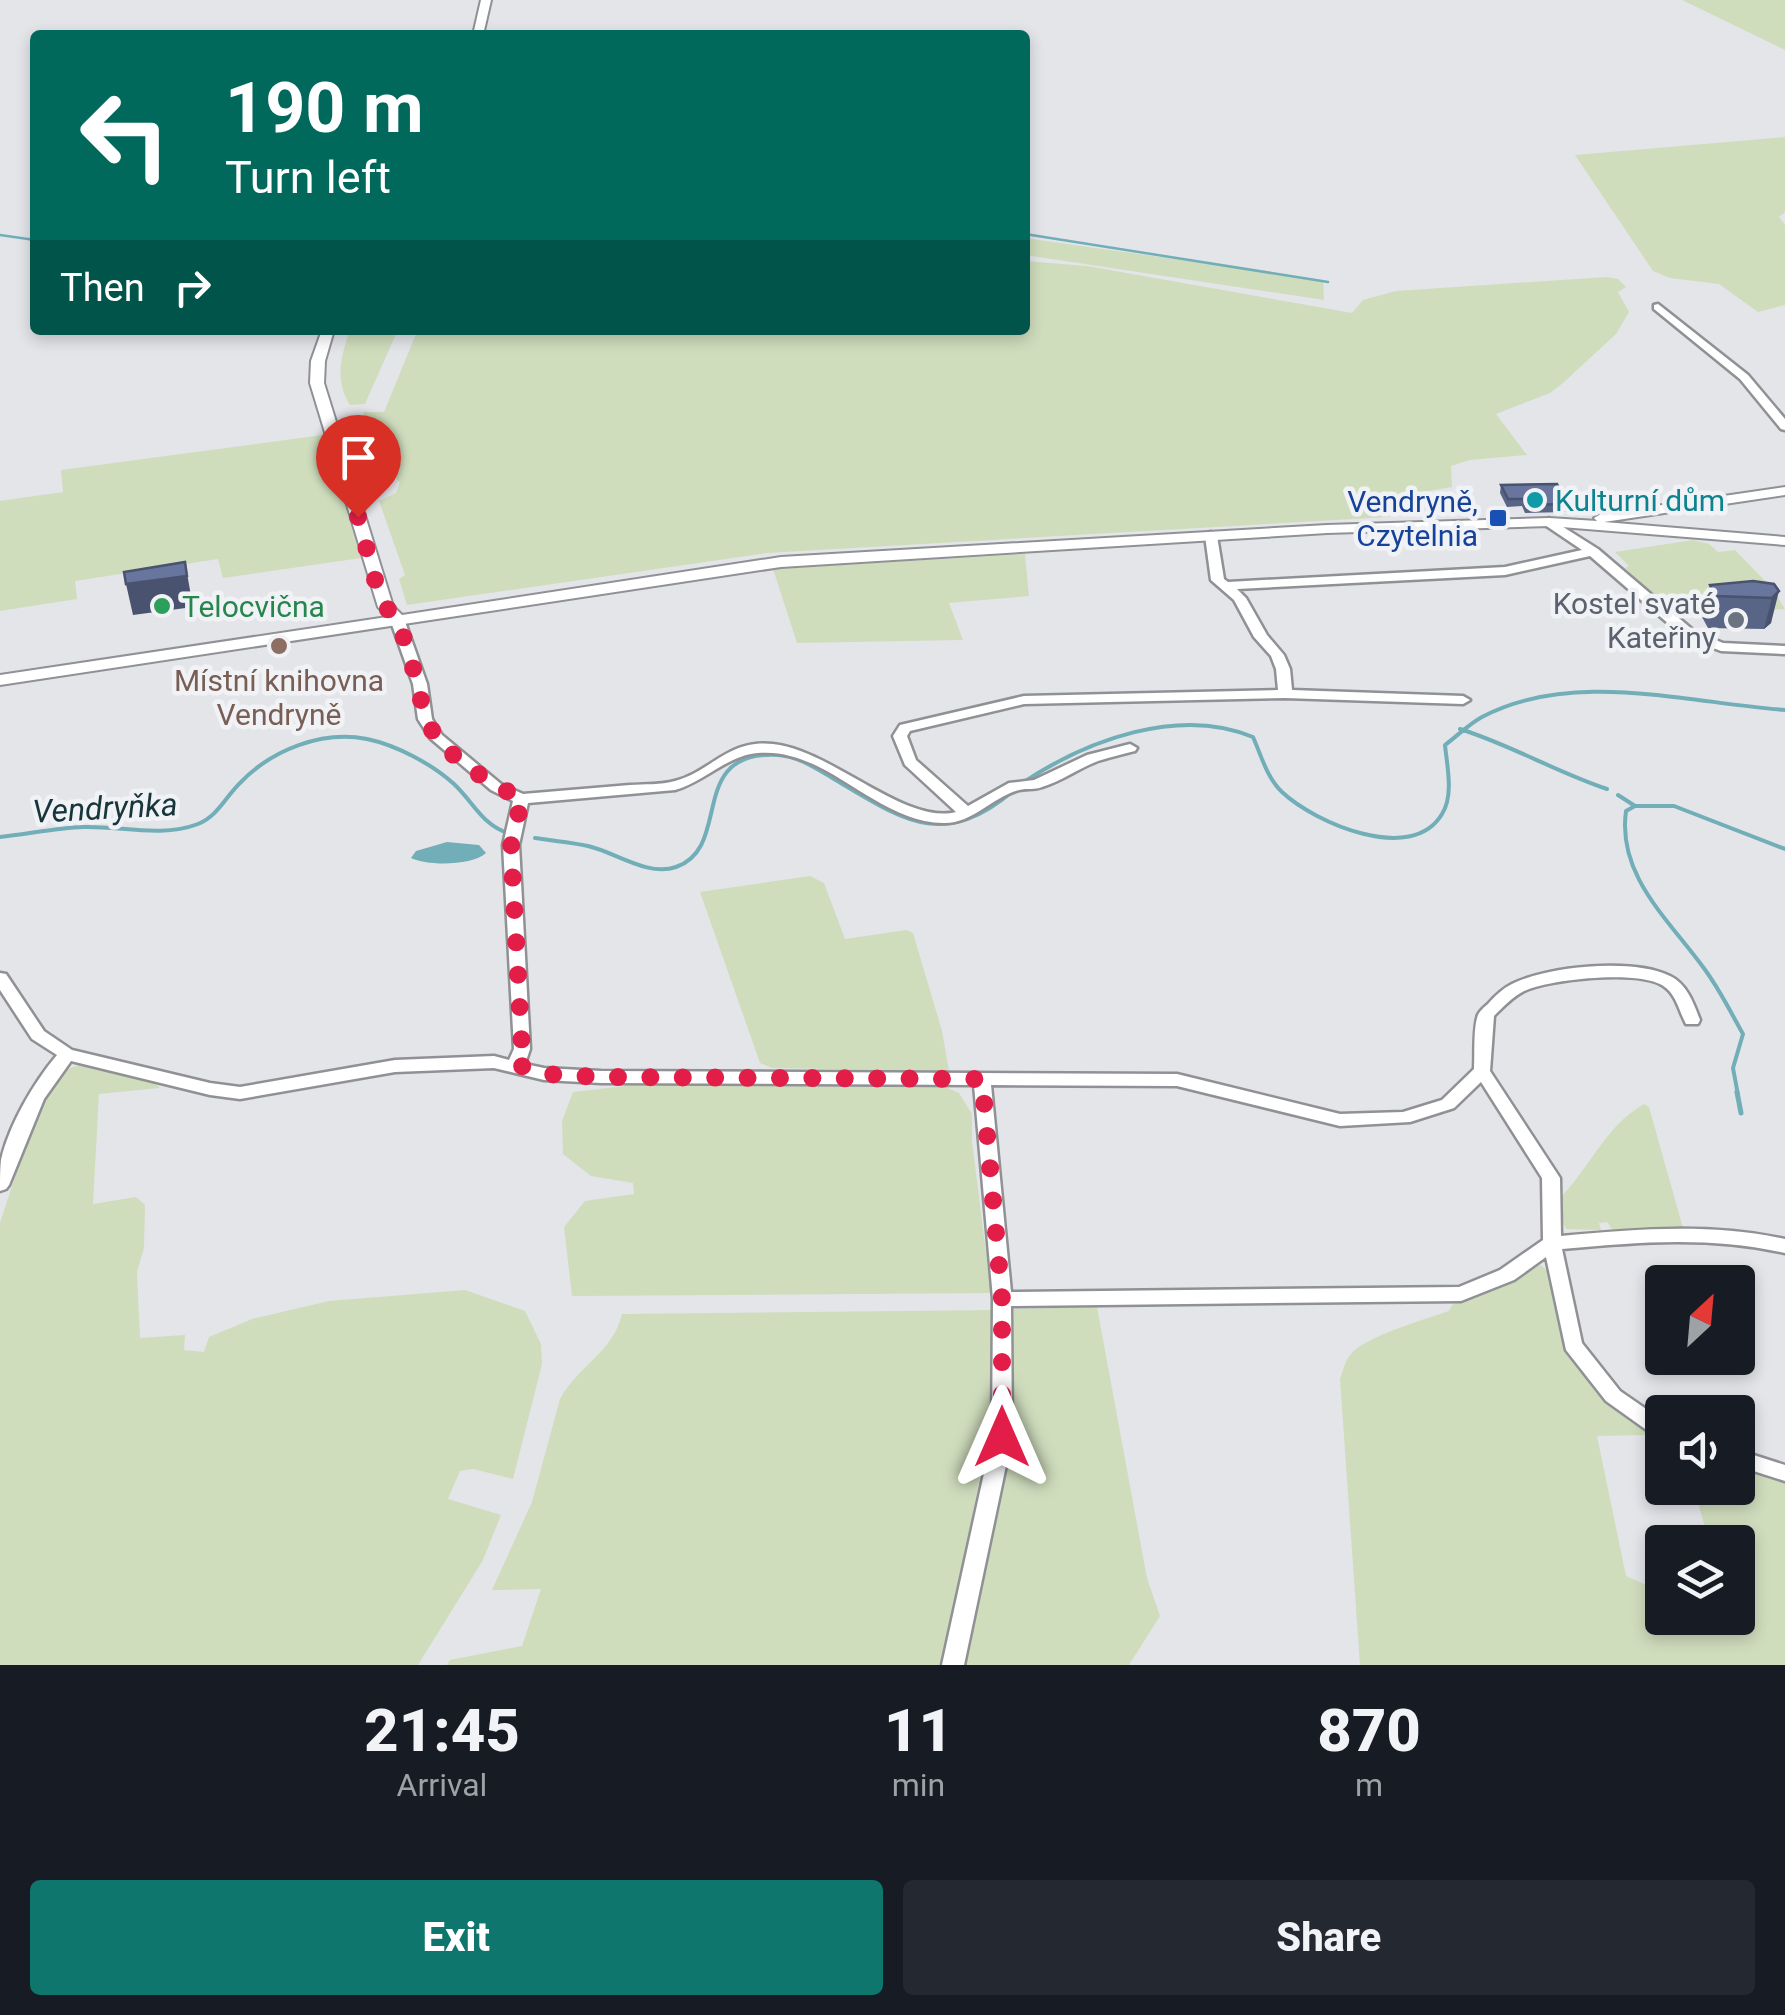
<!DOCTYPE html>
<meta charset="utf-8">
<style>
:root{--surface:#171b24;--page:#242831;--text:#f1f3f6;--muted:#9ea1a6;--accent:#0f766e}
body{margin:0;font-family:Roboto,sans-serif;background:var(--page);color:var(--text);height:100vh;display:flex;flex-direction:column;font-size:38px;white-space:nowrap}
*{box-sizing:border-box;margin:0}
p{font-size:32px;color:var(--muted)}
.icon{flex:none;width:55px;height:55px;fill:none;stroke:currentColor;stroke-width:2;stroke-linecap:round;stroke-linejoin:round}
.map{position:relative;height:1665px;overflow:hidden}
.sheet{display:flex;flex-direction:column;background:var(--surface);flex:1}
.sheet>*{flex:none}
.banner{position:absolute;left:30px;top:30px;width:1000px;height:305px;border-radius:10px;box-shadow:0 5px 15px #0003;background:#00695c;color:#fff;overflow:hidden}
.needle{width:65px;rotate:26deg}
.controls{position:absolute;left:1645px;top:1265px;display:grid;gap:20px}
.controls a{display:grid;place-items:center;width:110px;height:110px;border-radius:10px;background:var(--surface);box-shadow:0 5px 15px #0003;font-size:50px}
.pin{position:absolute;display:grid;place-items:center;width:85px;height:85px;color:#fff;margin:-102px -42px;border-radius:50% 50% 50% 0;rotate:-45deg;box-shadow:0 0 10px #0007}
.pin .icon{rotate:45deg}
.me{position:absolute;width:110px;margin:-55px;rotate:0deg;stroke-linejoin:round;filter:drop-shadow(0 0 8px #0008)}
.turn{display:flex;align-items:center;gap:35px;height:210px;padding:0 30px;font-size:45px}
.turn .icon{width:130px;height:130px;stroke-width:2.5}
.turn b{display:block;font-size:70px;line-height:85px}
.then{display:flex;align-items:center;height:95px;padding:0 30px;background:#0003;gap:20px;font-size:38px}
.eta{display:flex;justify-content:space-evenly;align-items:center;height:170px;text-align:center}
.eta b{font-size:60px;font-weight:800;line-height:70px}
.cta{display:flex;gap:20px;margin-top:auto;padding:20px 30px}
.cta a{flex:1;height:115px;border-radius:10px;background:var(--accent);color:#fff;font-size:40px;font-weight:800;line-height:115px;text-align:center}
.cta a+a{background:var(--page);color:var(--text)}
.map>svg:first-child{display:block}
</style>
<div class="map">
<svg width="1785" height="1665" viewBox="0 0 1785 1665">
<rect width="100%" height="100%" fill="#e3e5e9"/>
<path fill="#cfddbd" d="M 1682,0 L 1785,0 L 1785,50 Z
M 1785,137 L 1785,212 L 1779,217 L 1785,225 L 1785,305 L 1758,312 L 1719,284 L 1670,278 L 1653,271 L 1575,155 Z
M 1025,238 L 1323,280 L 1324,300 L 1025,255 Z
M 1025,261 L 1087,266 L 1352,313 L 1363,300 L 1396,291 L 1607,277 L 1618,279 L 1626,287 L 1618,292 L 1629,312 L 1616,334 L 1563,383 L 1550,393 L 1496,414 L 1527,455 L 1470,460 L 1451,466 L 1452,487 L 1417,493 L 1388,517 L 767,553 L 407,605 L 399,579 L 405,575 L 379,501 L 396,493 L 400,482 L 394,477 L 370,473 L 353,425 L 367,425 L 363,412 L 384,412 L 416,334 L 396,334 L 365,404 L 350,405 C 334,380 341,356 350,330 L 1025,330 Z
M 323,435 L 361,558 L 223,578 L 218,559 L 75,581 L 77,599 L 0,611 L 0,501 L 63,492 L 61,470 Z
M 1693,540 L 1709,544 L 1718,552 L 1735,550 L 1772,588 L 1785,609 L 1677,616 L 1625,568 L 1629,566 L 1615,552 Z
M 1025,554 L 1029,596 L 949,603 L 963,640 L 797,643 L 773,569 Z
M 810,876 L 824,883 L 845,939 L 906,930 L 913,933 L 942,1031 L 949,1071 L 772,1068 L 760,1063 L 700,892 Z
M 80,1065 L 154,1082 L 160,1088 L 99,1094 L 93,1204 L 136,1197 L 145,1205 L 144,1248 L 137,1272 L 140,1338 L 185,1335 L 184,1350 L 204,1352 L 209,1337 L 252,1319 L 329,1301 L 465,1290 L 525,1311 L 541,1344 L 542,1364 L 513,1479 L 473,1469 L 460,1471 L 448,1499 L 501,1515 L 483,1560 L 418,1665 L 0,1665 L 0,1223 L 31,1128 L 54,1082 L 61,1071 Z
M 812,1082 L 943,1086 L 959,1093 L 972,1114 L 972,1141 L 991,1293 L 572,1296 L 564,1227 L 585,1201 L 634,1194 L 633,1183 L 591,1176 L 563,1154 L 562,1121 L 573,1092 L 625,1086 Z
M 1644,1104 L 1649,1107 L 1683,1228 L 1612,1229 L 1607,1222 L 1599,1223 L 1601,1230 L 1566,1229 L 1562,1220 L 1562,1196 C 1592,1164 1605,1127 1644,1104 Z
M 1540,1265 C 1566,1281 1560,1329 1571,1355 C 1584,1386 1621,1406 1644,1429 L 1646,1435 L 1597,1436 L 1626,1576 L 1662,1592 L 1662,1618 L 1738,1618 L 1738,1542 L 1709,1542 L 1694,1488 L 1738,1488 L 1738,1464 L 1785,1478 L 1785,1665 L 1360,1665 L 1340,1379 C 1343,1371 1345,1361 1350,1355 C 1363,1337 1426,1319 1449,1311 L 1453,1304 L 1508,1283 Z
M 1097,1307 L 1147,1578 L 1160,1616 L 1129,1665 L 960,1665 L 1009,1422 L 1014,1309 Z
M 994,1310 L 993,1411 L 943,1665 L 447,1665 L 450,1660 L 522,1646 L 541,1589 L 492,1590 L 532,1502 L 560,1399 C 578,1366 613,1352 622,1314 Z"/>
<path fill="#71aeb8" d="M 447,842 L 479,845 L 486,853 C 472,866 427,866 411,858 L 416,851 Z"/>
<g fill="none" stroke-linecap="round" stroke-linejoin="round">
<path stroke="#71aeb8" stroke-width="2.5" d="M 1025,234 L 1328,282
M 0,235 L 35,240"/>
<path stroke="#71aeb8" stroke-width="4" d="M 1460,729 C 1511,745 1556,772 1607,789
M 1024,782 C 1087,740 1179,706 1253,737 C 1261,755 1267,778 1282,792 C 1315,823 1412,865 1442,814 C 1454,795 1447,766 1445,745 C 1457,736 1469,724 1482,717 C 1573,669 1688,703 1785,710
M 1618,795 L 1635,806 L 1674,806 L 1785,849
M 1635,806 L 1626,811 C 1617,875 1668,919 1703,967 C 1719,988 1730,1011 1743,1034 L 1733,1068 L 1738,1095
M 0,837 C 28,834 56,828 84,827 C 121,826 161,838 198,824 C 218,816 226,796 241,782 C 272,750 322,730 367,739 C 396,745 432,764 454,784 C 475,804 482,825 510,834
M 535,838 C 553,841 571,842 588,846 C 615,852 648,877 676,867 C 734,847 685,750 778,755 C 798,756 817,769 834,779 C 903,820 943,850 1013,791"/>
<path stroke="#71aeb8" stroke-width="5" d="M 1737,1092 L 1741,1113"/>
<defs>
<path id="minor" d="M 1658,304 L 1748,375 L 1785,419 L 1785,430 L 1781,429 L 1740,379 L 1654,309 L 1654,305 Z
M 1549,518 L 1598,549 L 1694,631 L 1723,643 L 1785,646 L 1785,654 L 1721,651 L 1684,637 L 1590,556 L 1505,575 L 1237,589 L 1246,598 L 1267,635 L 1284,655 L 1290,669 L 1292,690 L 1463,696 L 1470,700 L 1463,704 L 1285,698 L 1024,704 L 910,731 L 907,736 L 916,760 L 968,806 L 1009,783 L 1034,780 L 1087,755 L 1130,744 L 1137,748 L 1135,751 C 1123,754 1110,757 1098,761 C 1079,768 1062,781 1042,787 C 1035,790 1027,788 1019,790 C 992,797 973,824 943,823 C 875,822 827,747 758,753 C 728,755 704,782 675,790 L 528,803 L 519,845 L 530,1049 L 525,1064 L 544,1068 L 601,1071 L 1177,1074 L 1340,1114 L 1403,1112 L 1442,1100 L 1474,1069 C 1475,1055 1473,1028 1478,1015 C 1479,1012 1485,1006 1488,1004 C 1495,996 1502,989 1512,984 C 1548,966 1633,958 1670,976 C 1687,984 1694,1004 1700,1020 L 1698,1024 L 1686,1024 C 1679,1011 1676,993 1662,985 C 1636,970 1550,979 1524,991 C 1512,997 1503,1007 1494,1016 L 1490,1071 L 1560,1178 L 1561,1236 C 1637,1229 1710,1223 1785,1239 L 1785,1253 C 1710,1236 1638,1242 1562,1249 L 1582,1343 L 1620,1391 L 1662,1420 L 1662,1438 L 1655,1436 L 1606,1401 L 1566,1350 L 1546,1257 L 1514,1280 L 1461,1301 L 1011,1306 L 1012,1437 L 964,1665 L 942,1665 L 992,1437 L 993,1299 L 974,1085 L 601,1083 L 544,1080 L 494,1068 L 395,1072 L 240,1099 L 210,1095 L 71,1061 L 44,1099 L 9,1185 L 6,1189 L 0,1191 C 0,1181 0,1169 1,1160 C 9,1125 34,1082 57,1055 L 32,1039 L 0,990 L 0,973 L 6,974 L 44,1031 L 72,1050 L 210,1083 L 240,1087 L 395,1060 L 494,1056 L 509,1060 L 514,1049 L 503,845 L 513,801 L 491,790 L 430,738 L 418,719 L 413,684 L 390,619 L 392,616 L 397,615 L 404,619 L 427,684 L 432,719 L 442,735 L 501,784 L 523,794 C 559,791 594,788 630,785 C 644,784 661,785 675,781 C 712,771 728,739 773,744 C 832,750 904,825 956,812 L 905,765 L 893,736 L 900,725 L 1024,696 L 1278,690 L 1276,669 L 1271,656 L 1254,637 L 1234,600 L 1211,580 L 1205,536 L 1207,533 L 1211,532 L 1217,536 L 1224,579 L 1228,582 L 1505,567 L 1582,550 L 1545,525 L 1543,522 ZM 1481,1082 L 1542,1178 L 1543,1240 L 1500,1270 L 1459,1287 L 1011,1292 L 991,1085 L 1177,1086 L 1340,1126 L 1410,1122 L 1454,1108 Z
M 1738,1450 L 1785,1465 L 1785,1481 L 1738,1466 Z"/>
<path id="tertiary" d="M 481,0 L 491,0 L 483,35 L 473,35 Z
M 322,330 L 334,330 L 325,361 L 324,383 L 393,606 L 402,615 L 781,557 L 1327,525 L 1549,518 L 1597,521 L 1594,518 L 1601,514 L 1785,487 L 1785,495 L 1604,522 L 1785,537 L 1785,545 L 1549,526 L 1327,533 L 781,567 L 0,685 L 0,675 L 387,617 L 378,607 L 310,383 L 311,361 Z"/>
</defs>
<use href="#minor" stroke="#909195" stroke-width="5"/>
<use href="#tertiary" stroke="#909195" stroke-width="4"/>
<use href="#minor" fill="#fff" fill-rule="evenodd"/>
<use href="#tertiary" fill="#fff" fill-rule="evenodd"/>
</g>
<path fill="#596587" d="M 1501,485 L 1567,504 L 1566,512 L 1525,513 L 1522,506 L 1507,507 L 1500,493 Z
M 1774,584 L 1771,623 L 1764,629 L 1708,628 L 1702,617 L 1710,585 Z"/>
<path fill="#49526e" d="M 185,562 L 193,607 L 133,615 L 126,584 Z
M 1779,591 L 1771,623 L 1764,629 L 1772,598 Z"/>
<path fill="#68759d" stroke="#49526e" stroke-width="2.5" d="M 1557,484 L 1567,504 L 1527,505 L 1523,499 L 1508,499 L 1501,485 Z
M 185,562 L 187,576 L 126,584 L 124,572 Z
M 1753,581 L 1774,584 L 1779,591 L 1772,598 L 1715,596 L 1710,585 Z"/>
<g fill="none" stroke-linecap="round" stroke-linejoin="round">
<path stroke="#e11d48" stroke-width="18" stroke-dasharray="0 32.4" d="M 358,517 C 367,545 372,581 386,606 C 394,620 402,630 407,647 C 416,672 421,715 435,735 C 455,762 492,784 522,799 L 511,846 L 522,1049 L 516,1064 L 544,1074 L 601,1077 L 982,1079 L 1002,1299 L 1002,1437"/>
</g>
<circle fill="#0f9aa8" stroke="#f0f2f6" stroke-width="4" cx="1535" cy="500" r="10"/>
<rect fill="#1a4fb4" stroke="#f0f2f6" stroke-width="4" x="1488" y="508" width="20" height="20" rx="5"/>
<circle fill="#2e9e5b" stroke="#f0f2f6" stroke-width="4" cx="162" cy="606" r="10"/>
<circle fill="#6b7280" stroke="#f0f2f6" stroke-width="4" cx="1736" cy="620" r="10"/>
<circle fill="#8d6e63" stroke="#f0f2f6" stroke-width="4" cx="279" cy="646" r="10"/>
<g text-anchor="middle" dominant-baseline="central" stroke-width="9" stroke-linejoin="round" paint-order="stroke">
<g font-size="30" fill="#0d838f" stroke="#f0f2f6" text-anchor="start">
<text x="1555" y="500">Kulturní dům</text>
</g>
<g font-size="30" fill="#164399" stroke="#f0f2f6" text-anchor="end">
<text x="1478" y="501">Vendryně,<tspan x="1478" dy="34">Czytelnia</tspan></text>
</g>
<g font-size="30" fill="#5b616d" stroke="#f0f2f6" text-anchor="end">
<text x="1716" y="603">Kostel svaté<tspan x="1716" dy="34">Kateřiny</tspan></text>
</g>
<g font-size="30" fill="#27864d" stroke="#f0f2f6" text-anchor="start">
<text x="182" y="606">Telocvična</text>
</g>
<g font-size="30" fill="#785e54" stroke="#f0f2f6">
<text x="279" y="680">Místní knihovna<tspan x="279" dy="34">Vendryně</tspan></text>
</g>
<g font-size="32" font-style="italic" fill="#17363b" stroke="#f0f2f6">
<text transform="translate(105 808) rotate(-3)">Vendryňka</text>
</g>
</g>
</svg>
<div class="controls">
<a><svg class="needle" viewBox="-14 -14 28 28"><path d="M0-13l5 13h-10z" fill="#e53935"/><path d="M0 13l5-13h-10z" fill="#9ea1a6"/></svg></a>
<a><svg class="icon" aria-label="sound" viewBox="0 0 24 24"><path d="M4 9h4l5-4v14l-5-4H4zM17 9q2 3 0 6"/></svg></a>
<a><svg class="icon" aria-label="layers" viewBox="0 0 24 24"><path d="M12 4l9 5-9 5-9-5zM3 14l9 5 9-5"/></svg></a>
</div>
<div class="pin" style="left:358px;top:517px;background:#d93025"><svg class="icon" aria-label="arrive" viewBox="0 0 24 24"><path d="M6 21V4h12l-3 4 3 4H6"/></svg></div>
<svg class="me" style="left:1002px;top:1437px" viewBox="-20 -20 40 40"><path d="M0-17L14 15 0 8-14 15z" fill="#e11d48" stroke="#fff" stroke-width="4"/></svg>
<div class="banner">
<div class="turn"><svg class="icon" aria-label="left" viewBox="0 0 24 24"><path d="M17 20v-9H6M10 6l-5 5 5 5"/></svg><div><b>190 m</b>Turn left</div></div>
<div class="then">Then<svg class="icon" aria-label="right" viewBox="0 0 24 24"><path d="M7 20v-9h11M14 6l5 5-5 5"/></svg></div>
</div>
</div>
<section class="sheet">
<div class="eta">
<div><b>21:45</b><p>Arrival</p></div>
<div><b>11</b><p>min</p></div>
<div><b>870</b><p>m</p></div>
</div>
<div class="cta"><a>Exit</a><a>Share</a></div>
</section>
